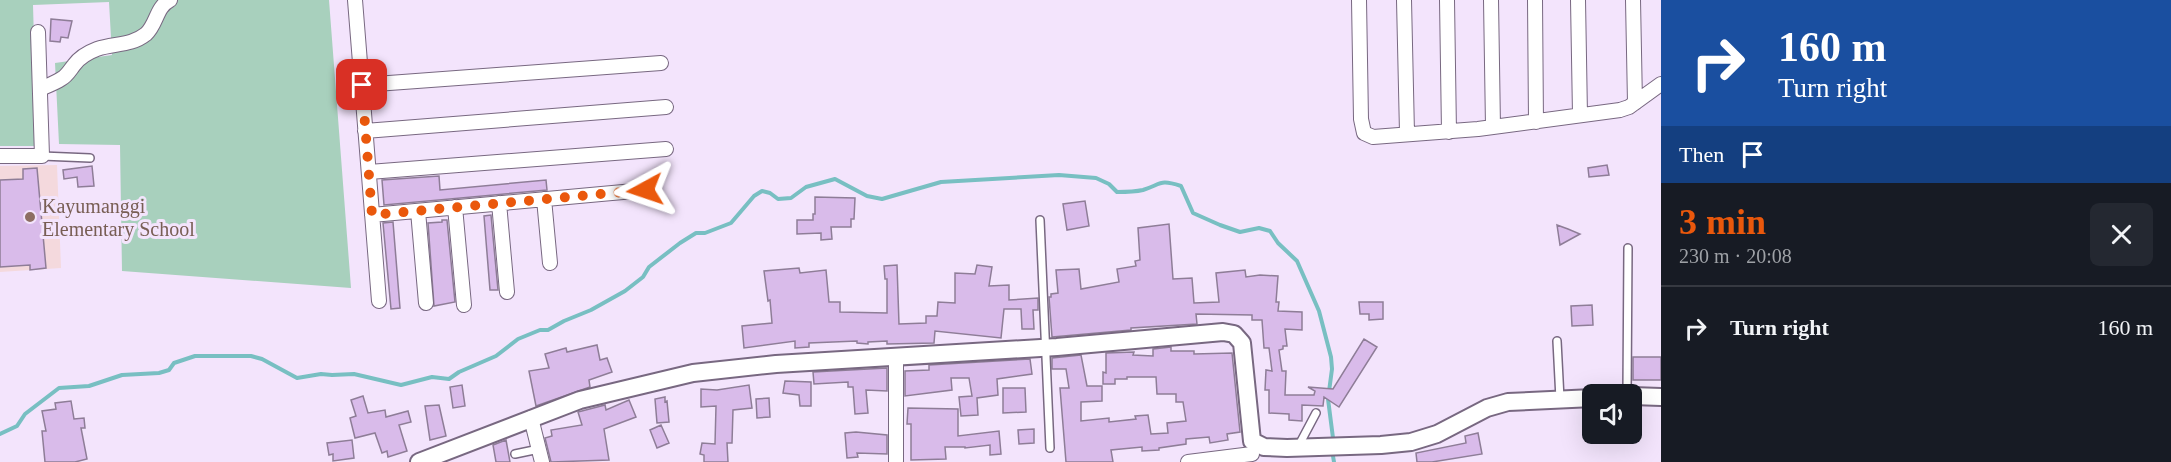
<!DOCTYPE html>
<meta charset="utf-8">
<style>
:root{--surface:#171b24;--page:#242831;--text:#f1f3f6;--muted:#9ea1a6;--line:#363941;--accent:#ea580c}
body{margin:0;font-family:Georgia,serif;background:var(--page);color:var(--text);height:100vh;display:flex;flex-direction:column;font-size:22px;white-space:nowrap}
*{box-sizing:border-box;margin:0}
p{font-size:20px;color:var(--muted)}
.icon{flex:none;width:33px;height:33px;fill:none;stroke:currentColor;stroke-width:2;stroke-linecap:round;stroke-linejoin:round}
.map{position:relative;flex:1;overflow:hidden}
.sheet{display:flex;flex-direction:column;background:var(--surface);width:510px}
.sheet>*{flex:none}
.hud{background:#1a4fa0;color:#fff;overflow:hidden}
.tools{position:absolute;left:1582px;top:384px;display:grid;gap:12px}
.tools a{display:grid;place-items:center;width:60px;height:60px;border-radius:9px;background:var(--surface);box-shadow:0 6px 24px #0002;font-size:30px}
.pin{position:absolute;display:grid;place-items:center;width:51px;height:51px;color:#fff;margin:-26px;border-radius:12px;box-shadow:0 3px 9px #0006}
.me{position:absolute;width:66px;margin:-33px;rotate:265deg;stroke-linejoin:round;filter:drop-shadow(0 0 4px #0008)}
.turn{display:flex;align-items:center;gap:21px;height:126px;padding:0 18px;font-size:27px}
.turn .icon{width:78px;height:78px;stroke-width:2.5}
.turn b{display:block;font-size:42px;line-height:51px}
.then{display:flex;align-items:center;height:57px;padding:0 18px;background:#0003;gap:12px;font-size:22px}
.round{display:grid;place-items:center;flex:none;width:63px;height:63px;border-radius:9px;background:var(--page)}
.overview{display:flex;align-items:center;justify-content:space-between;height:102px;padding:0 18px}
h1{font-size:36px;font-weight:700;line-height:45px;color:var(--accent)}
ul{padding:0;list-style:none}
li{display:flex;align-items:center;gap:18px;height:84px;padding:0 18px;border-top:2px solid var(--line)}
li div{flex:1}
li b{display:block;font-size:22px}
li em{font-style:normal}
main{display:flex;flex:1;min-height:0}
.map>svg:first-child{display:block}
</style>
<main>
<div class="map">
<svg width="1661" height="462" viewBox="0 0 1661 462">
<rect width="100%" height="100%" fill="#f3e4fc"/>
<path fill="#f4d9dd" d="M 57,165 L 61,268 L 0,272 L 0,166 Z"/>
<path fill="#a8d0bd" d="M 0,0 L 329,0 L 351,288 L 122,271 L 120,145 L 59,144 L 55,63 L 112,55 L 109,2 L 33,5 L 37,146 L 0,146 Z"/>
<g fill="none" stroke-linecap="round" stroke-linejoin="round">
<path stroke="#78bfc2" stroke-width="4" d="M 0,434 L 17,426 L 25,414 L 59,388 L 89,386 L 122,375 L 159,373 L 169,370 L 174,363 L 195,356 L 251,356 L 262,359 L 297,378 L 321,374 L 332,375 L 354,374 L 401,385 L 432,377 L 449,379 L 459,372 L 496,356 L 518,339 L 540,330 L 548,330 L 564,321 L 591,310 L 625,291 L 643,277 L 649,267 L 680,243 L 696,233 L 705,233 L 731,223 L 754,196 L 762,191 L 770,193 L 778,199 L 791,198 L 806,187 L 835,179 L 867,196 L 882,199 L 941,182 L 1059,175 L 1096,178 L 1109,184 L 1117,192 C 1126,192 1134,192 1143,190 C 1162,184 1159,179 1181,186 L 1193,213 L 1220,225 L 1240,232 L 1259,228 L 1270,231 L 1278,243 L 1297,261 L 1319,311 L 1331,357 L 1332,369 L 1328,399 L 1333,438
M 1333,456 L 1334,462"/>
</g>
<path fill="#d9bbea" stroke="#8e7d97" stroke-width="1.5" d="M 51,19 L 72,21 L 68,38 L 61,37 L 60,42 L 50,41 Z
M 1607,165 L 1609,175 L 1589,177 L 1588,168 Z
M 92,166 L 94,186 L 78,187 L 77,177 L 64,179 L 63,170 Z
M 37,168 L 46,268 L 30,270 L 30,265 L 0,267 L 0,180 L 23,179 L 23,169 Z
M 439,176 L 440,190 L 546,180 L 547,190 L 384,205 L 382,180 Z
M 815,197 L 855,198 L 854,219 L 851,219 L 851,227 L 831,227 L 832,239 L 821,240 L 821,233 L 797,234 L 797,220 L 813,220 L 813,214 L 815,214 Z
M 1085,201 L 1089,226 L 1067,230 L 1063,204 Z
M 491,215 L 498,290 L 490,290 L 484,216 Z
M 442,220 L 447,220 L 455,302 L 434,306 L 428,223 L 442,222 Z
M 393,222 L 400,308 L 391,309 L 383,223 Z
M 1169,224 L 1173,279 L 1192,278 L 1194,303 L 1219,302 L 1216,273 L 1245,270 L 1246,277 L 1260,275 L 1278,276 L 1276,302 L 1279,302 L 1278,311 L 1302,312 L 1302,330 L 1285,329 L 1287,346 L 1283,346 L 1283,349 L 1279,350 L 1282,371 L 1286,371 L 1285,395 L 1314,395 L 1315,391 L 1308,387 L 1333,389 L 1364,339 L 1377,347 L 1339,407 L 1324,397 L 1323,406 L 1302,405 L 1302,421 L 1289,420 L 1289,414 L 1269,413 L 1269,390 L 1265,390 L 1266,370 L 1272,371 L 1269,348 L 1264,348 L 1262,320 L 1252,320 L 1252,315 L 1196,314 L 1197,324 L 1131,328 L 1131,330 L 1052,337 L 1049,297 L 1051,297 L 1051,294 L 1058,293 L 1056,270 L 1079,269 L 1081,289 L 1119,282 L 1117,269 L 1136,266 L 1135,261 L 1140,260 L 1138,228 Z
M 1557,225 L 1568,229 L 1580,234 L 1560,245 Z
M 897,265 L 899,324 L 926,323 L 926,316 L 937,316 L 938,302 L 955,303 L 955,273 L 975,274 L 977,265 L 992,267 L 989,286 L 1009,285 L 1009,300 L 1038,298 L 1038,310 L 1033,310 L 1034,329 L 1022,329 L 1021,309 L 1004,309 L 1001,338 L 935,331 L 934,343 L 887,344 L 887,341 L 868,342 L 868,344 L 857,343 L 857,341 L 809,343 L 809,347 L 795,348 L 795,341 L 744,348 L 742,326 L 772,323 L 770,300 L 768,301 L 764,271 L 799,268 L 800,273 L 826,270 L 829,302 L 840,302 L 840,312 L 887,313 L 887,279 L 885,279 L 884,266 Z
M 1359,302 L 1383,302 L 1383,319 L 1369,320 L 1369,314 L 1360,314 Z
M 1592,305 L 1593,325 L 1572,326 L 1571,306 Z
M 597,345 L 600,360 L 607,358 L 612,372 L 589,380 L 590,387 L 536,406 L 529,371 L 549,368 L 545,354 L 566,348 L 567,352 Z
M 1171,347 L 1171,351 L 1194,351 L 1194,354 L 1232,353 L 1240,432 L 1227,434 L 1228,440 L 1210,443 L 1209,437 L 1186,439 L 1186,444 L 1159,448 L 1159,450 L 1142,451 L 1142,447 L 1111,450 L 1113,462 L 1066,462 L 1060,388 L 1069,388 L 1066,369 L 1052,369 L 1052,358 L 1081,355 L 1087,386 L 1102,386 L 1102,401 L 1081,402 L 1081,421 L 1109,418 L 1109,422 L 1136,419 L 1135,416 L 1148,415 L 1151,434 L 1168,433 L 1167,423 L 1186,421 L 1183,402 L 1176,402 L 1176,394 L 1157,394 L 1156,377 L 1127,377 L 1127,379 L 1115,379 L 1115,384 L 1103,384 L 1103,372 L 1106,373 L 1106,353 L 1134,352 L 1133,355 L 1153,356 L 1153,349 Z
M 1633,357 L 1661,357 L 1661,380 L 1633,380 Z
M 1030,359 L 1032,374 L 997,379 L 998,395 L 977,398 L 978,415 L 961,416 L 959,397 L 972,396 L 969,378 L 951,378 L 952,390 L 905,396 L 905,371 L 929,370 L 929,365 Z
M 887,368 L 887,391 L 866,390 L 868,413 L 855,414 L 853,387 L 848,387 L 848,382 L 814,384 L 813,372 Z
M 785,381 L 811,382 L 811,406 L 800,406 L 799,395 L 783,393 Z
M 462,385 L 465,406 L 453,408 L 450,387 Z
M 749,385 L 752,408 L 733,410 L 732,443 L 727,443 L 728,462 L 704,462 L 704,455 L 700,454 L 702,443 L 715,444 L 716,406 L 701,407 L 701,389 L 717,390 Z
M 1003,388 L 1025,388 L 1026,412 L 1003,413 Z
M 363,396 L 368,413 L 385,410 L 386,417 L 408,411 L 411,422 L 399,425 L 407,451 L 388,457 L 387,451 L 382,453 L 375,433 L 355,438 L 350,418 L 356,416 L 351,400 Z
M 665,397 L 665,402 L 667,401 L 669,422 L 657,423 L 655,399 Z
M 769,398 L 770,417 L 757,418 L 756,399 Z
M 629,400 L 636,417 L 604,429 L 609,460 L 551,462 L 545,438 L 552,436 L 551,430 L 582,425 L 578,412 L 605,405 L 606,410 Z
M 71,401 L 74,419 L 84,418 L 85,428 L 81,428 L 87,459 L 75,462 L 45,462 L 42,431 L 46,431 L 42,411 L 56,409 L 55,403 Z
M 439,405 L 446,436 L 430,440 L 425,406 Z
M 908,408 L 958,409 L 958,436 L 999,431 L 1001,454 L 990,455 L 990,445 L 965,448 L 965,447 L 945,447 L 946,459 L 911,460 L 911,424 L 907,424 Z
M 661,425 L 669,443 L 657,448 L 650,430 Z
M 1034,429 L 1034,443 L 1019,444 L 1018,430 Z
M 856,432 L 887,435 L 887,454 L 857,453 L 858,457 L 847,458 L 845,433 Z
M 1478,433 L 1482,454 L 1432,462 L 1417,462 L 1416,453 L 1466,443 L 1465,436 Z
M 352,440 L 354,458 L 333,461 L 333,454 L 329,455 L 327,443 Z
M 506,440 L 510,462 L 496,462 L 493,445 Z"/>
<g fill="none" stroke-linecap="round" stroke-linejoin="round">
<defs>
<path id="service" d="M 42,156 L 90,158
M 1040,220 L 1050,448
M 1557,341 L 1560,399
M 1627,394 L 1628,248
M 1299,445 L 1316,413
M 515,454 L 539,449"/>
<path id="minor" d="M 355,0 L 379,301
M 1359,0 L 1361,119 L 1364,133 L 1373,137 L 1478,129 L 1620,110 L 1629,107 L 1661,84
M 1404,0 L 1407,133
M 1447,0 L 1449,132
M 1491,0 L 1493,127
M 1535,0 L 1536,122
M 1578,0 L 1580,115
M 1633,0 L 1635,103
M 362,85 L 661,63
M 40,89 C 47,86 55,83 61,79 C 67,76 70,70 74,65 C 79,58 89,52 97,49 C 114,43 131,46 146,34 C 157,24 156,7 170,0
M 365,131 L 666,107
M 0,156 L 42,156 L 38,32
M 369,172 L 666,149
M 544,199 L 550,263
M 499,203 L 507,292
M 455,207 L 464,305
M 418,211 L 426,303
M 372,215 L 645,190
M 531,418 L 542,462
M 896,461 L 896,357
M 1188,462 L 1252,454"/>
<path id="tertiary" d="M 1632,396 L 1661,397
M 419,462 L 580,400 L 693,373 L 776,364 L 1057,347 L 1223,332 L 1234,334 L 1242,343 L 1252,441 L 1264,447 L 1287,448 L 1381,445 L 1411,442 L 1437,434 L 1487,408 L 1508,402 L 1593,398"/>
</defs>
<use href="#service" stroke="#786881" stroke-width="10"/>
<use href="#minor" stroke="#786881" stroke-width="16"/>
<use href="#tertiary" stroke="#786881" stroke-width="20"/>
<use href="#service" stroke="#fff" stroke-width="7"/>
<use href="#minor" stroke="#fff" stroke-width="14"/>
<use href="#tertiary" stroke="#fff" stroke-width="16"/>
</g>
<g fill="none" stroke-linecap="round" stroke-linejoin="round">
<path stroke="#ea580c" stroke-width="10" stroke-dasharray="0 18" d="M 362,85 L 372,215 L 645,190"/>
</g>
<circle fill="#8d6e63" stroke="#f3e4fc" stroke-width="2" cx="30" cy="217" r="6"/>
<g text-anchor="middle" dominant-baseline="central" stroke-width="6" stroke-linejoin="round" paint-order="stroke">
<g font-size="20" fill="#785e54" stroke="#f3e4fc" text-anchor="start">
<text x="42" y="206">Kayumanggi<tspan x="42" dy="23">Elementary School</tspan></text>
</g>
</g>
</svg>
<div class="tools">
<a><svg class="icon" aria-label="sound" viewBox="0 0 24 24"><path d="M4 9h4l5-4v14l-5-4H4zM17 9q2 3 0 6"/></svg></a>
</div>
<div class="pin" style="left:362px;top:85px;background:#d93025"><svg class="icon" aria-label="arrive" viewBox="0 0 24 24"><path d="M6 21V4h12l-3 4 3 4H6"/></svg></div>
<svg class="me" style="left:645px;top:190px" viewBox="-20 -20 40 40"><path d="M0-17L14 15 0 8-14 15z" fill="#ea580c" stroke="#fff" stroke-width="4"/></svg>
</div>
<section class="sheet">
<div class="hud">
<div class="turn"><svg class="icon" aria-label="right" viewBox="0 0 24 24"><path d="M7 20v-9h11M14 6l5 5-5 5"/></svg><div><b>160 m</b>Turn right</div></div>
<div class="then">Then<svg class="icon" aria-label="arrive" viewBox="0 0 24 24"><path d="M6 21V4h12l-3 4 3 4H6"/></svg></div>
</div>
<div class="overview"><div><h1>3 min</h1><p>230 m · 20:08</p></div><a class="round"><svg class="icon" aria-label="close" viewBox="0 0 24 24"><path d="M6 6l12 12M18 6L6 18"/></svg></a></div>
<ul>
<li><svg class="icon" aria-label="right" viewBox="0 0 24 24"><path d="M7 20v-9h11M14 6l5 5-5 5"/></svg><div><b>Turn right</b></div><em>160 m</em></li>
</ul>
</section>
</main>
